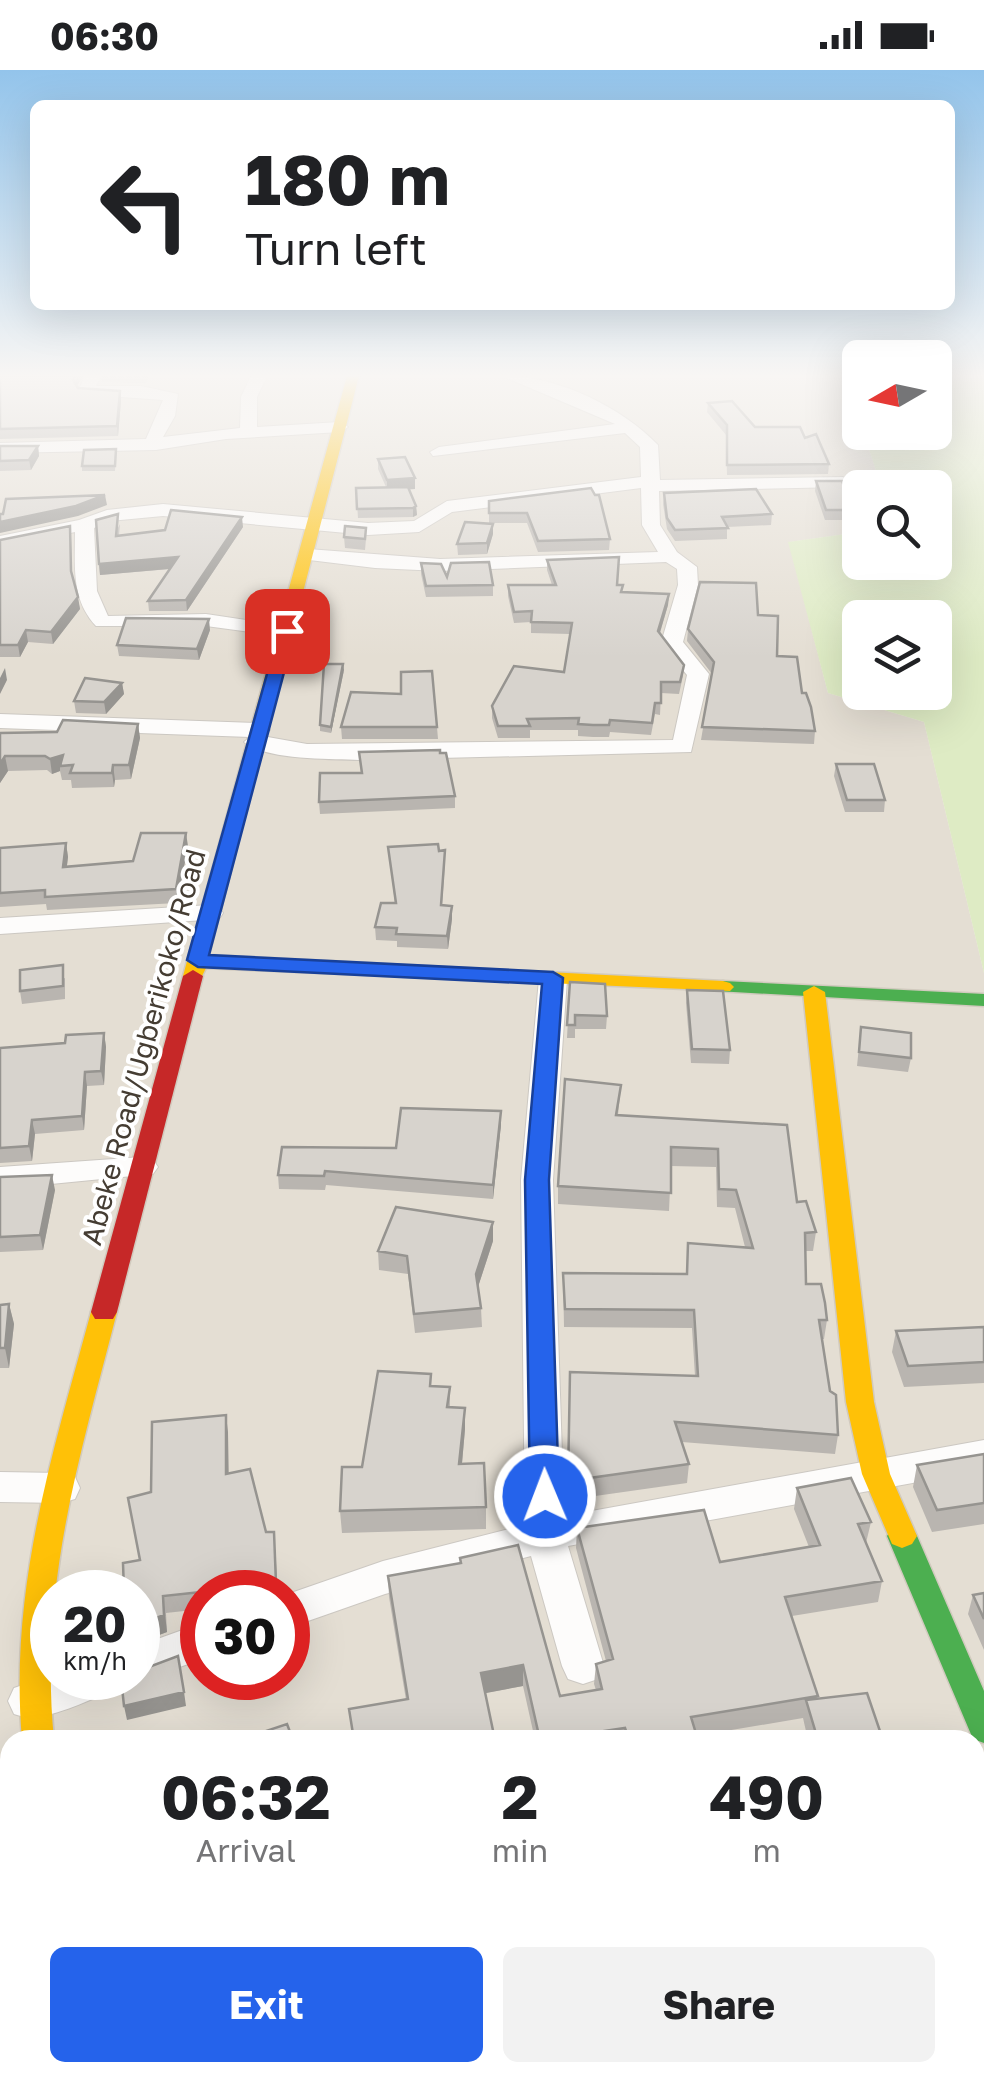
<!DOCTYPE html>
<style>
:root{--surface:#fff;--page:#f2f2f2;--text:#202124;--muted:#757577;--accent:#2563eb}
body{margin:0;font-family:"Golos Text",sans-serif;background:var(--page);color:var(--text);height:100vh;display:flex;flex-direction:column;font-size:38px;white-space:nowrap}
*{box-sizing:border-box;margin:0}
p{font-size:32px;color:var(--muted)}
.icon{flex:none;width:55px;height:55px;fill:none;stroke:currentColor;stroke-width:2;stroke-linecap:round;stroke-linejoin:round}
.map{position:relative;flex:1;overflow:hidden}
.side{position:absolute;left:0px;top:1660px;width:985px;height:352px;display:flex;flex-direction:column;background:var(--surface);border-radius:30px 30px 0 0;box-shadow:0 10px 40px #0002}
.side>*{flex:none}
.guide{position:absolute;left:30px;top:30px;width:925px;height:210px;border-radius:15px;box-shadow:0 10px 40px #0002;background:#fff;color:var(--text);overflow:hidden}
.needle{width:65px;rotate:261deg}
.tools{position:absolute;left:842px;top:270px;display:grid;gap:20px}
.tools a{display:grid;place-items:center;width:110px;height:110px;border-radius:15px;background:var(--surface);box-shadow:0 10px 40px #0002;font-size:50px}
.speed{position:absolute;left:30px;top:1500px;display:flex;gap:20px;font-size:50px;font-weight:700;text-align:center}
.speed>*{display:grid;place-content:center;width:130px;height:130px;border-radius:50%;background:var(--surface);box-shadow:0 10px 40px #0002;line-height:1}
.speed small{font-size:25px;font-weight:400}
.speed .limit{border:15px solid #d22;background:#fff;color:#111}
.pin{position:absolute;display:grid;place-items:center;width:85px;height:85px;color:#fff;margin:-42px;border-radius:20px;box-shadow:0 5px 15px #0006}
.me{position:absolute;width:110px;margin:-55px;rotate:359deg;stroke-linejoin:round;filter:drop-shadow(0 0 8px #0008)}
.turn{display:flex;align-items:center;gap:35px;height:210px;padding:0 50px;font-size:45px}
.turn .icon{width:130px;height:130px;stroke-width:2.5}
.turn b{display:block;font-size:70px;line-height:85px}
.eta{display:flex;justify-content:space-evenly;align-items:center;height:170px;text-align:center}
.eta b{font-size:60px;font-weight:700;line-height:70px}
.button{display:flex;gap:20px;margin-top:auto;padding:20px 50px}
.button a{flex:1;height:115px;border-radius:15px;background:var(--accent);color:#fff;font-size:40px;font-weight:700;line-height:115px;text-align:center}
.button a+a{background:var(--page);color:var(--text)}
.status{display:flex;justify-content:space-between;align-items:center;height:70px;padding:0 50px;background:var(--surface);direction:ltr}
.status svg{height:28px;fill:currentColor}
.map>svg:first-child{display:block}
</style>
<div class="status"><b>06:30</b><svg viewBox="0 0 49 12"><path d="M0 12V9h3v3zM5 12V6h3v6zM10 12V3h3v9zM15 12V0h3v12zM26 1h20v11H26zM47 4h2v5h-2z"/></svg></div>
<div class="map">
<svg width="984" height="2012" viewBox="0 0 984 2012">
<rect width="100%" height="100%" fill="#f0ece6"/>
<path fill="#e4ded3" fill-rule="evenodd" d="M 0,306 L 847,306 L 860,349 L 860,362 L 864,363 L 881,417 L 860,418 L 860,462 L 789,472 L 828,623 L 924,652 L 984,903 L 984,2012 L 0,2012 ZM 52,1522 L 138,1522 L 138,1608 L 52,1608 ZM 202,1522 L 288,1522 L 288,1608 L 202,1608 ZM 10,1670 L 975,1670 L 975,2002 L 10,2002 Z"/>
<path fill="#deebc4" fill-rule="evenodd" d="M 935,306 L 984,306 L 984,903 L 924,652 L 828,623 L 788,472 L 860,462 L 860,492 L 935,492 L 935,418 L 881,417 L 864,363 L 935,362 ZM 860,548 L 935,548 L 935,622 L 860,622 Z"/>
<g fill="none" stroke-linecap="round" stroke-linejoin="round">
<defs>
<path id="street" d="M 85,306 L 101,306 L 96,316 L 141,316 L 178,324 L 175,346 L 163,367 L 240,358 L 241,327 L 251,306 L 267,306 L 257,327 L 257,357 L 340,352 L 348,357 L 340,362 L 226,369 L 156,380 L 0,383 L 0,373 L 146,369 L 163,330 L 80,324 L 78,321 Z
M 502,306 C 557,305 621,337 658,375 L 660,410 L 843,407 L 852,412 L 843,417 L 659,421 L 660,455 L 677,482 L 697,497 L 698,515 L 683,572 L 709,604 L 691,682 L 359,690 C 331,689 264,690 244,672 L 250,667 L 0,658 L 0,644 L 259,653 L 270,660 L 262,666 L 307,674 L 673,670 L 687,605 L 661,573 L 678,515 L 677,499 L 666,492 L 440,501 L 375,498 L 301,489 L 298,485 L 308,479 L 440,489 L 658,482 L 642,455 L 641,418 L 452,442 L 419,462 L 368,465 L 163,446 L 110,451 L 94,458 L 97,521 L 108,546 L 206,544 L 294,557 L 297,561 L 294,565 L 287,567 L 206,556 L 96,556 C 71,530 75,496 75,462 L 0,478 L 0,466 L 79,450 L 107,440 L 163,434 L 368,453 L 414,451 L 447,431 L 641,407 L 640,377 L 625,363 L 433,386 L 430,382 L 439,377 L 615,354 Z
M 210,835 L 219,837 L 223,843 L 219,849 L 0,864 L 0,848 Z
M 553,901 L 567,909 L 553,1110 L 564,1446 L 984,1370 L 984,1400 L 568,1476 L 604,1596 L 598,1609 L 583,1614 L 568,1609 L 562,1596 L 531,1486 L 385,1524 L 288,1558 L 288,1524 L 383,1491 L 525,1455 L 521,1110 L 539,909 Z
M 142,1087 L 153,1090 L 158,1097 L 153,1104 L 0,1119 L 0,1097 Z
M 0,1402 L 61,1403 L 75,1407 L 80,1418 L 75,1429 L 61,1433 L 0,1432 Z
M 202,1553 L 202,1589 L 138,1612 L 125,1608 L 138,1608 L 138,1576 Z
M 52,1605 L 52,1608 L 119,1608 L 113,1621 C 84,1631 43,1655 14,1644 L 8,1631 L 14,1618 Z"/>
<path id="fast" d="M 723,911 L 984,924 L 984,936 L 716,921 L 712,917 L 716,913 Z
M 902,1454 L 912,1458 L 917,1466 L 984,1621 L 984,1673 L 973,1669 L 887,1466 L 892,1458 Z"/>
<path id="slow" d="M 347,306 L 359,306 L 209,885 L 723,911 L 730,913 L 734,917 L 730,921 L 206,898 L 200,910 L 186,910 L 183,906 Z
M 814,916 L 825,922 L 874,1332 L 890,1404 L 917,1466 L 912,1474 L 902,1478 L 892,1474 L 862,1404 L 846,1332 L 803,922 Z
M 104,1233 L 113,1235 L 117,1242 C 79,1390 39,1516 54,1670 L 22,1670 C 9,1519 52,1386 91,1242 L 95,1235 Z
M 115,2002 L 153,2002 L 156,2012 L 118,2012 Z"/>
<path id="jam" d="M 193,900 L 203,906 L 117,1242 L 113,1249 L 95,1249 L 91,1242 L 183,906 Z"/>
</defs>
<use href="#street" stroke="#ccc8c2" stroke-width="2"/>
<use href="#fast" stroke="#d1cabe" stroke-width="3"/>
<use href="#slow" stroke="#d1cabe" stroke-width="3"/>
<use href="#jam" stroke="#d1cabe" stroke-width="3"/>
<use href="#street" fill="#fdfcfb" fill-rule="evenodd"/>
<use href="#fast" fill="#4caf50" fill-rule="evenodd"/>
<use href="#slow" fill="#ffc107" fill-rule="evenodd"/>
<use href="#jam" fill="#c62828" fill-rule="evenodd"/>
</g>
<path fill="#b9b5b0" d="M 0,306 L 83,306 L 77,316 L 78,318 L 120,321 L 121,331 L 118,366 L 0,369 Z
M 101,306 L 150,306 L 146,313 L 102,312 Z
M 708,333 L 829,394 L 828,404 L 727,405 L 726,365 L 707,342 Z
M 0,376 L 38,376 L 39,386 L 31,400 L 0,401 Z
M 116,379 L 115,401 L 82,401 L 82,396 Z
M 378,389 L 415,419 L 409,419 L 416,436 L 417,445 L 413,447 L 358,448 L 356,418 L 386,417 L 378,399 Z
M 816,411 L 853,440 L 852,450 L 825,450 L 815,421 Z
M 664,423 L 772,444 L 771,455 L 727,457 L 727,469 L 675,471 L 667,459 L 663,434 Z
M 489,431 L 610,469 L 609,480 L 538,482 L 527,453 L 489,453 Z
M 120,454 L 119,465 L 243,457 L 187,541 L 149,541 L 148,531 L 170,499 L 100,505 L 99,494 Z
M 493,464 L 487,484 L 458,485 L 457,474 Z
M 71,467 L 72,506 L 80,539 L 53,574 L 28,572 L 20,587 L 0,587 L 0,470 Z
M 344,467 L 366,469 L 365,480 L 345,478 Z
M 547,490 L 617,515 L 623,522 L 669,524 L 668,535 L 660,563 L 684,595 L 683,606 L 679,624 L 661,623 L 660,645 L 655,644 L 651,665 L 610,662 L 609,667 L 593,667 L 578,666 L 578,660 L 530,660 L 530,668 L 498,668 L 492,648 L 492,636 L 564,602 L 570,564 L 531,563 L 531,552 L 514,553 L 508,526 L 508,515 L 552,515 L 547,500 Z
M 421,493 L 447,507 L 493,515 L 493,526 L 426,527 L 421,504 Z
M 758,545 L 777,586 L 802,623 L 815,661 L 814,674 L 701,670 L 712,604 L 687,571 L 688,559 Z
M 210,560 L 199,590 L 119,586 L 117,575 Z
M 344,600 L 331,663 L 320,661 L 320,655 Z
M 122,613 L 124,624 L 106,644 L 76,643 L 74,631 Z
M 401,624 L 437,657 L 438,669 L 342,669 L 341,657 Z
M 138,654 L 140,668 L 131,709 L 115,710 L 114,717 L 72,718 L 71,710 L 62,710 L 60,701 L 52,704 L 47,700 L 8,701 L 0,713 L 0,663 L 57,662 Z
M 359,682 L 455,726 L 455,738 L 320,744 L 319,732 L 361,703 Z
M 836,694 L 885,730 L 884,742 L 845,742 L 834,706 Z
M 66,773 L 68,787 L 67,796 L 133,791 L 188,776 L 177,833 L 47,840 L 46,834 L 0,837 L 0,778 Z
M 388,777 L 439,781 L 445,793 L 442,836 L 452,849 L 448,879 L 397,877 L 397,871 L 376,870 L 375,857 L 395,833 Z
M 65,908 L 65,929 L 22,934 L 20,921 Z
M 570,912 L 607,946 L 606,959 L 575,959 L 575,968 L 567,968 Z
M 687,920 L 730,980 L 729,994 L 691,993 L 686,933 Z
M 861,957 L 911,988 L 908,1002 L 857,996 Z
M 104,963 L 106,977 L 104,1015 L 87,1016 L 84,1060 L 35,1064 L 32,1091 L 0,1093 L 0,978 L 65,973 Z
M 621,1015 L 618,1045 L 787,1055 L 797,1132 L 816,1162 L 813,1181 L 805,1181 L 806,1214 L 827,1250 L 824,1269 L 822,1269 L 838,1365 L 835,1384 L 682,1372 L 689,1394 L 687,1413 L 567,1430 L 570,1302 L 695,1306 L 692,1258 L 564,1257 L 563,1203 L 686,1204 L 745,1177 L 735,1138 L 717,1137 L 716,1097 L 671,1096 L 669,1141 L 558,1134 L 558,1116 Z
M 501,1055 L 493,1129 L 326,1115 L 325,1120 L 279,1119 L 278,1105 Z
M 0,1107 L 55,1120 L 43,1180 L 0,1182 Z
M 493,1171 L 478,1217 L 481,1238 L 482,1257 L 415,1263 L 408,1204 L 379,1200 L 378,1181 Z
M 9,1234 L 14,1254 L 9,1298 L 0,1298 L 0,1235 Z
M 984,1257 L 984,1313 L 904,1317 L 892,1282 L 896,1261 Z
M 432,1316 L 450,1317 L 450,1337 L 465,1338 L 465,1359 L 462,1394 L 486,1437 L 486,1459 L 342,1463 L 340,1441 L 362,1397 Z
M 228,1362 L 228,1404 L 266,1462 L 274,1462 L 278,1522 L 202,1522 L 202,1539 L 166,1543 L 167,1562 L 138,1573 L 138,1522 L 151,1422 Z
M 984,1384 L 984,1454 L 932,1462 L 913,1417 L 917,1395 Z
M 797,1418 L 871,1452 L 866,1473 L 882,1511 L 878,1532 L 792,1546 L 817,1628 L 883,1670 L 808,1670 L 803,1648 L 696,1666 L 698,1670 L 535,1670 L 523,1616 L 485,1623 L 495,1670 L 353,1670 L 349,1639 L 406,1630 L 389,1527 L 388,1506 L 460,1493 L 460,1488 L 560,1626 L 596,1620 L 594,1614 L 596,1594 L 606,1591 L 576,1478 L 577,1458 L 720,1492 L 809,1477 L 794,1439 Z
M 984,1523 L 984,1580 L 968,1544 L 973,1525 Z"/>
<path fill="#969490" d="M 76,306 L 83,306 L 75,319 L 73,310 Z
M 120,321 L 121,331 L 118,366 L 117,356 Z
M 38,376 L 39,386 L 31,400 L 29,390 Z
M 415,408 L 415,419 L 387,421 L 387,410 Z
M 105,425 L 107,435 L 78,446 L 0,463 L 0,452 Z
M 416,436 L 417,445 L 413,447 L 413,438 Z
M 242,447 L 243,457 L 187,541 L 186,530 Z
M 493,454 L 493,464 L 487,484 L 487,473 Z
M 178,487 L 180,498 L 100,505 L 99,494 Z
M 669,524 L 668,535 L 657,572 L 658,561 Z
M 78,527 L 80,539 L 53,574 L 51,562 Z
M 209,549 L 210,560 L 199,590 L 197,579 Z
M 26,560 L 28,572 L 20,587 L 18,575 Z
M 343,594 L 344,600 L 331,663 L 331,657 Z
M 5,598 L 7,610 L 0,624 L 0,608 Z
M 122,613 L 124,624 L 106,644 L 104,632 Z
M 138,654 L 140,668 L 131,709 L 129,695 Z
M 63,685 L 60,696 L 60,701 L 52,704 L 50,689 Z
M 5,686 L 8,701 L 0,713 L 0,694 Z
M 113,695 L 115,710 L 114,717 L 112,703 Z
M 186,763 L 188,776 L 177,833 L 176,819 Z
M 66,773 L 68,787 L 65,810 L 63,797 Z
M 452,836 L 452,849 L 448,879 L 447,866 Z
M 104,963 L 106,977 L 104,1015 L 101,1001 Z
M 85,1002 L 87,1016 L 84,1060 L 82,1046 Z
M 501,1041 L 501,1055 L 493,1129 L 493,1115 Z
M 32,1050 L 35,1064 L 32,1091 L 29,1076 Z
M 52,1105 L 55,1120 L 43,1180 L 40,1165 Z
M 493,1152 L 493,1171 L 476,1223 L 476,1204 Z
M 9,1234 L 14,1254 L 9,1298 L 5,1278 Z
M 465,1338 L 465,1359 L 460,1415 L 459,1394 Z
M 226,1345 L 228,1362 L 229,1421 L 226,1404 Z
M 163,1526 L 167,1562 L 138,1573 L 138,1555 Z
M 523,1595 L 523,1616 L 481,1624 L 481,1603 Z
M 184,1622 L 186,1636 L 127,1650 L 124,1636 Z
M 10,1799 L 10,1818 L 2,1821 L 0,1813 L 0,1802 Z
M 10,1867 L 10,1886 L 0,1891 L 0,1871 Z
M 10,1986 L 10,2002 L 23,2004 L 0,2010 L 0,1989 Z
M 75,2002 L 78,2002 L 79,2012 L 68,2012 Z"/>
<path fill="#d7d3cd" stroke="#969490" stroke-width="2.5" d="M 0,306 L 76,306 L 73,310 L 78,318 L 120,321 L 117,356 L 0,359 Z
M 732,331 L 755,357 L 800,357 L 805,368 L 816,364 L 829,394 L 727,395 L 727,355 L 708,333 Z
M 0,376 L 38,376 L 29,390 L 0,391 Z
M 116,379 L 115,396 L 82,396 L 84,380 Z
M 405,387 L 415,408 L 387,410 L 378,389 Z
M 816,411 L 842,411 L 853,440 L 826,440 Z
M 408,417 L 416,436 L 413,438 L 357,439 L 356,418 Z
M 591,418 L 595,425 L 599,425 L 610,469 L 538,471 L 527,443 L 489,443 L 489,431 Z
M 756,419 L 772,444 L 722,447 L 728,458 L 675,460 L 667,448 L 664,423 Z
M 105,425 L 76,436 L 0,452 L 0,444 L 3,444 L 6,429 Z
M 171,440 L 242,447 L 186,530 L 148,531 L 178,487 L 99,494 L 96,450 L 118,444 L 116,466 L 165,460 Z
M 465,452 L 493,454 L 487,473 L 457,474 Z
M 70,456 L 71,501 L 78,527 L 51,562 L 26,560 L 18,575 L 0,575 L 0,470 Z
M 345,456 L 366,458 L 365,469 L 344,467 Z
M 619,487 L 617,515 L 623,515 L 621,522 L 669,524 L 658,561 L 684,595 L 680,612 L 661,612 L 661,633 L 655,633 L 652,653 L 610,650 L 609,655 L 593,655 L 578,654 L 579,648 L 527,649 L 530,656 L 498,656 L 492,636 L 514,596 L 564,602 L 572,553 L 531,552 L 532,541 L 514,542 L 508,515 L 556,515 L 547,490 Z
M 489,492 L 493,515 L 426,516 L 421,493 L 441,494 L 447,507 L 451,493 Z
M 700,512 L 756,513 L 758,545 L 778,546 L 777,586 L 797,587 L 802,623 L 806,623 L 811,637 L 815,661 L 702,657 L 714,592 L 688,559 Z
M 126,548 L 209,549 L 197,579 L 117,575 Z
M 324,594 L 343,594 L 331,657 L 320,655 Z
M 432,601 L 437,657 L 341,657 L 351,622 L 401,624 L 401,602 Z
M 85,608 L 122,613 L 104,632 L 74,631 Z
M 63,650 L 138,654 L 129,695 L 113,695 L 112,703 L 70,703 L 73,695 L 60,696 L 63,685 L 50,689 L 45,686 L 5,686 L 0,694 L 0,663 L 57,662 Z
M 440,680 L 440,683 L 446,683 L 455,726 L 319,732 L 320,703 L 362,703 L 359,682 Z
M 836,694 L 874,694 L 885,730 L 847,730 Z
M 141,763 L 186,763 L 176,819 L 45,827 L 45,820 L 0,823 L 0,778 L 66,773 L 63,797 L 133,791 Z
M 438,774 L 439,781 L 445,780 L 441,835 L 452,836 L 447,866 L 396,864 L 397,858 L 375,857 L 381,833 L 396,833 L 388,777 Z
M 63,895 L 63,916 L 20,921 L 20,900 Z
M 570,912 L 605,914 L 607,946 L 575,945 L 575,955 L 567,955 Z
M 687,920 L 723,921 L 730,980 L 692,979 Z
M 861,957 L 911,963 L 911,988 L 859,982 Z
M 104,963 L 101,1001 L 85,1002 L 82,1046 L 32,1050 L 29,1076 L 0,1078 L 0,978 L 65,973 L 66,965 Z
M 565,1009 L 621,1015 L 616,1045 L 787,1055 L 797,1132 L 806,1131 L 816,1162 L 805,1163 L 806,1214 L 821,1214 L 825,1233 L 827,1250 L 819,1250 L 830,1321 L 836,1325 L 838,1365 L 675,1352 L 689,1394 L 568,1411 L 570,1302 L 698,1306 L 694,1240 L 565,1239 L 563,1203 L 687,1204 L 688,1173 L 753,1178 L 736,1120 L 719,1119 L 718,1079 L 671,1077 L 671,1123 L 558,1116 Z
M 401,1038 L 501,1041 L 493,1115 L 325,1101 L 324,1106 L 278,1105 L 282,1077 L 396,1078 Z
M 52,1105 L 40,1165 L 0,1167 L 0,1107 Z
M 396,1137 L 493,1152 L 476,1204 L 481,1238 L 414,1244 L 407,1186 L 378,1181 Z
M 9,1234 L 5,1278 L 0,1278 L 0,1235 Z
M 984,1257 L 984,1292 L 908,1296 L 896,1261 Z
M 378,1301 L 431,1304 L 430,1316 L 450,1317 L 447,1337 L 465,1338 L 459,1394 L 484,1393 L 486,1437 L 340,1441 L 342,1397 L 362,1397 Z
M 226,1345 L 226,1404 L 250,1399 L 266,1462 L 274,1462 L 276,1514 L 163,1526 L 164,1545 L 138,1555 L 138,1522 L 124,1522 L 123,1493 L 140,1490 L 128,1428 L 151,1422 L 152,1352 Z
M 984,1384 L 984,1433 L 937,1440 L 917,1395 Z
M 851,1408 L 871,1452 L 858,1454 L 882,1511 L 785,1527 L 818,1626 L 691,1647 L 698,1670 L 629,1670 L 625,1658 L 584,1664 L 586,1670 L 540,1670 L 523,1595 L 481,1603 L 495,1670 L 354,1670 L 349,1639 L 408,1629 L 388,1506 L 461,1493 L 460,1488 L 518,1475 L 560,1626 L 602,1619 L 596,1594 L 613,1589 L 577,1458 L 704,1440 L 720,1492 L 820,1475 L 797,1418 Z
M 984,1523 L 984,1549 L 973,1525 Z
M 178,1586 L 184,1622 L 124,1636 L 121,1608 L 138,1608 L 138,1601 Z
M 867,1623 L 883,1670 L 818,1670 L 806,1630 Z
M 287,1654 L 293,1670 L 239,1670 Z
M 0,1751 L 10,1792 L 10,1799 L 0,1802 Z
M 0,1812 L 10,1842 L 10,1867 L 0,1871 Z
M 10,1907 L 10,1986 L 0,1989 L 0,1910 Z
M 18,2002 L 75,2002 L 75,2010 L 68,2012 L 19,2012 Z
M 257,2002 L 305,2002 L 308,2012 L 260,2012 Z"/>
<linearGradient id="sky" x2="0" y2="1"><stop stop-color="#93c4eb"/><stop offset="0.52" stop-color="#f8f6f4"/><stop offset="1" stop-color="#f8f6f4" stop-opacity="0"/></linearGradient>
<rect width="984" height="588" fill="url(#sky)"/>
<path fill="#2563eb" stroke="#184099" stroke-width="2.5" d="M 287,556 L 295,561 L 209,885 L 553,902 L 563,908 L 549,1110 L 559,1426 L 555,1434 L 545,1438 L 534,1434 L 530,1426 L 525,1110 L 542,914 L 198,897 L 187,890 L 279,561 Z"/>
<g text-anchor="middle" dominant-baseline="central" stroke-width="8" stroke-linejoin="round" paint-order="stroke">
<g font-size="28" fill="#453d33" stroke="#fff">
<text transform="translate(143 977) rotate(-75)">Abeke Road/Ugberikoko/Road</text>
</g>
</g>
</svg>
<div class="tools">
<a><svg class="needle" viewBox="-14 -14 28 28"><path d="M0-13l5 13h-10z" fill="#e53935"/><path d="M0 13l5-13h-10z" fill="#757577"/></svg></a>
<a><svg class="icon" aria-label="search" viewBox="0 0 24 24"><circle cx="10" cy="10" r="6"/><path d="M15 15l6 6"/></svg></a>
<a><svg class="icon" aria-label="layers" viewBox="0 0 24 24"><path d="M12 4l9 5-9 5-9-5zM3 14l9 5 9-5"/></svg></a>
</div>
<div class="speed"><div>20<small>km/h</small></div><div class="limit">30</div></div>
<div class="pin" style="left:287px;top:561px;background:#d93025"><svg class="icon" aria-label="arrive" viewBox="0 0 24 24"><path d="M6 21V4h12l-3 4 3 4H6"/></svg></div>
<svg class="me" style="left:545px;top:1426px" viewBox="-20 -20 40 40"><circle r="17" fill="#2563eb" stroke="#fff" stroke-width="3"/><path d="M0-11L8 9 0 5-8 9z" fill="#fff"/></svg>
<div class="guide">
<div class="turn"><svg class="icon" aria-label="left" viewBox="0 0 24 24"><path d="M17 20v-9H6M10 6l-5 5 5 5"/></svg><div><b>180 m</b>Turn left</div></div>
</div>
<section class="side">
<div class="eta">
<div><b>06:32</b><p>Arrival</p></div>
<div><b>2</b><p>min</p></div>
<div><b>490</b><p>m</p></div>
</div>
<div class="button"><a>Exit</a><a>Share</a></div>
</section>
</div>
